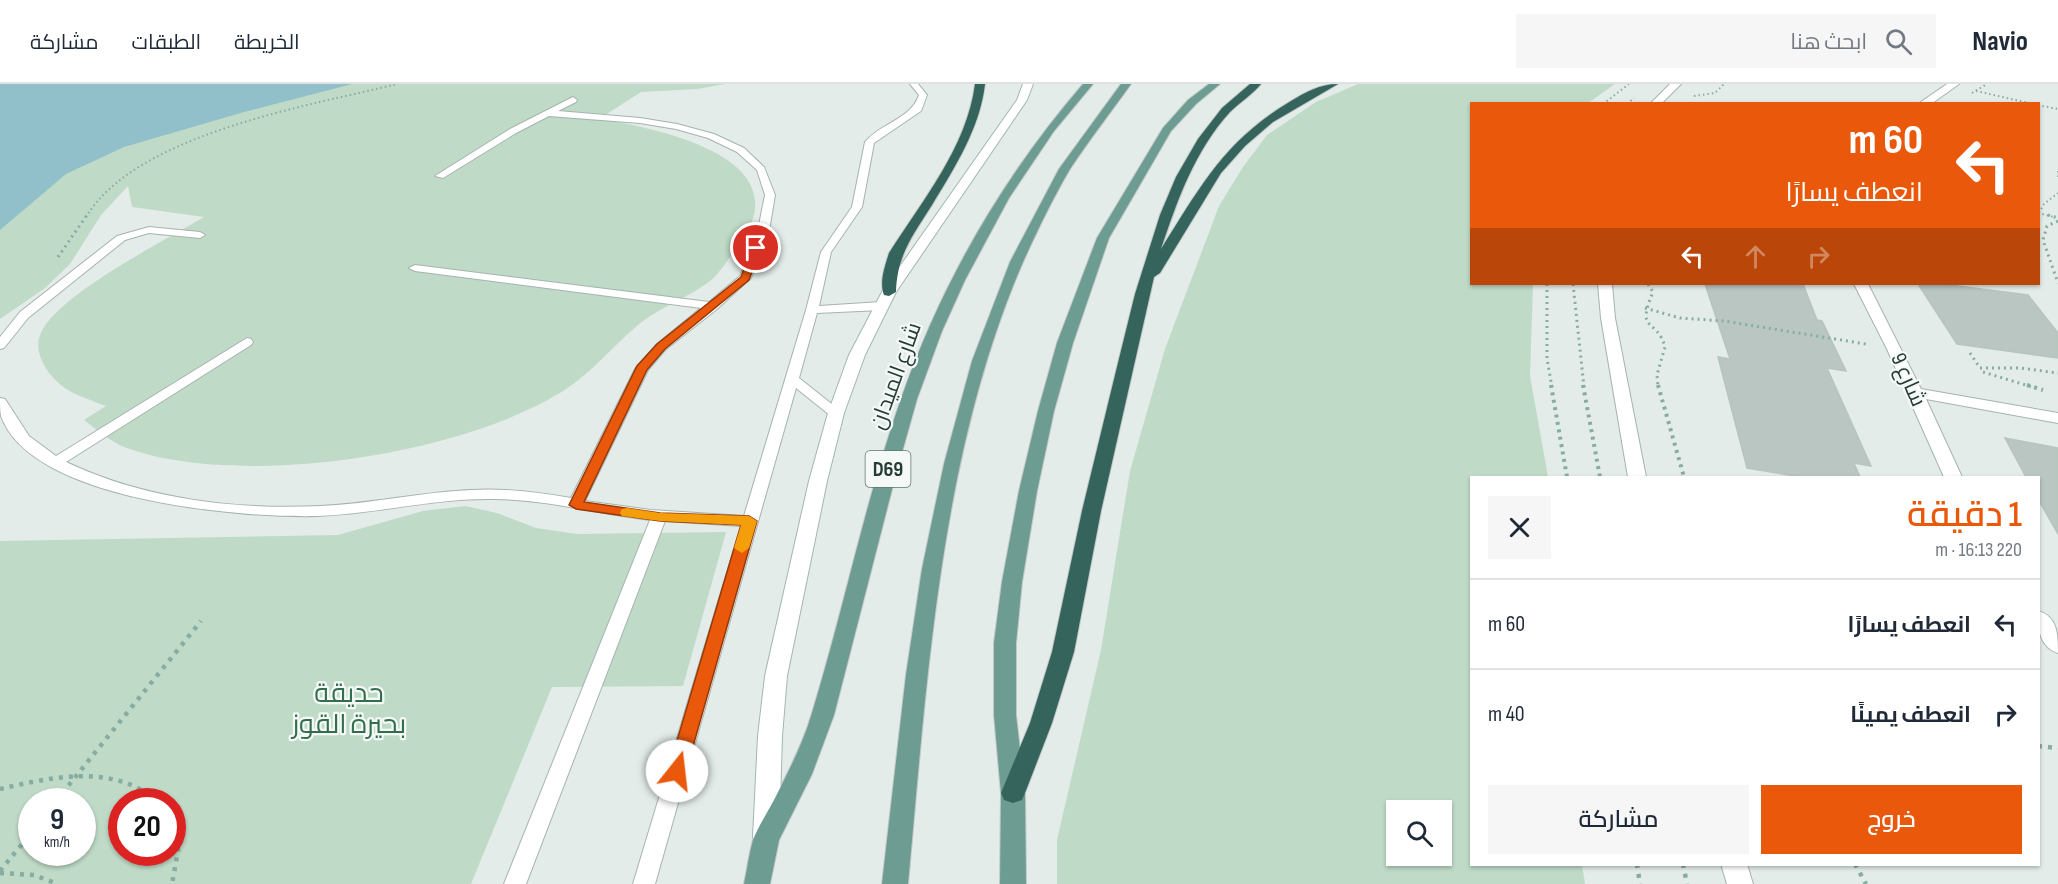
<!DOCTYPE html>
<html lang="ar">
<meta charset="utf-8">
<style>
:root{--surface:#fff;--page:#f6f6f7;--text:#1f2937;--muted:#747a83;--line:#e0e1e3;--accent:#ea580c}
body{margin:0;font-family:"Sofia Sans Condensed",Cairo,sans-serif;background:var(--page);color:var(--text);direction:rtl;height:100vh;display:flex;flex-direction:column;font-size:22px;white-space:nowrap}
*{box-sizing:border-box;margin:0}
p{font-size:20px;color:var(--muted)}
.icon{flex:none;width:33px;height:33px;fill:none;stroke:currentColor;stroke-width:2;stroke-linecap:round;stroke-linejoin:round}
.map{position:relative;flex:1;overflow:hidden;direction:ltr}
.drawer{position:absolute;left:1470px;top:392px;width:570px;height:390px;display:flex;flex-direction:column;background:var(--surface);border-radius:0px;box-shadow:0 2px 4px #0004;direction:rtl}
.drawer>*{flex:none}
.top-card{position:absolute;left:1470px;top:18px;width:570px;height:183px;border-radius:0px;box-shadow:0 2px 4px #0004;direction:rtl;background:#ea580c;color:#fff;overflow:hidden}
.tools{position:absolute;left:1386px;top:716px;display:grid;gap:12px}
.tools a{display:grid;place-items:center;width:66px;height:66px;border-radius:0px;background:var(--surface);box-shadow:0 2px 4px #0004;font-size:30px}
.speed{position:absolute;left:18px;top:704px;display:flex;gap:12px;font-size:30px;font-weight:700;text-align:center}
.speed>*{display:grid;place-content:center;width:78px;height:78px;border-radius:50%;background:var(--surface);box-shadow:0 2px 4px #0004;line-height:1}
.speed small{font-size:15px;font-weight:400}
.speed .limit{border:9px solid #d22;background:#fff;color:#111}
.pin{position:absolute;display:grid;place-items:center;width:51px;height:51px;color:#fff;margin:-26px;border:3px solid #fff;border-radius:50%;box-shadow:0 2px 6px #0007}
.me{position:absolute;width:66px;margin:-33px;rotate:16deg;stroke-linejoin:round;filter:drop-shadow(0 0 4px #0008)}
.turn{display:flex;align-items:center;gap:21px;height:126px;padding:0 18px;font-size:27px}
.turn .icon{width:78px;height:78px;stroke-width:2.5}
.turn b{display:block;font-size:42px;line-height:51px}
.lanes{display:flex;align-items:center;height:57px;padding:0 18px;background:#0003;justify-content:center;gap:30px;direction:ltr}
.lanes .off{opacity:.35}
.round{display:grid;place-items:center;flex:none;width:63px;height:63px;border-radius:0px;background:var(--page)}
.head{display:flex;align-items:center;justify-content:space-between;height:102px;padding:0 18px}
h1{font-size:36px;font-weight:600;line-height:45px;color:var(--accent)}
.action{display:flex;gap:12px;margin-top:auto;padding:12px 18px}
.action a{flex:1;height:69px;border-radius:0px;background:var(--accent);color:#fff;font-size:24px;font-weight:600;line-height:69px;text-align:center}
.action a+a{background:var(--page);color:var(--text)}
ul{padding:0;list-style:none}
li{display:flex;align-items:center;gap:18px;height:90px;padding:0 18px;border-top:2px solid var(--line)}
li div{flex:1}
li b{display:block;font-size:22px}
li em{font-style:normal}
header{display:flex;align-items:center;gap:36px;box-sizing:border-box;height:84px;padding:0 30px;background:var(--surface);border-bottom:2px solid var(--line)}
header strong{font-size:28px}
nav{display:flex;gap:33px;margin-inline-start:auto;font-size:21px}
.search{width:420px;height:54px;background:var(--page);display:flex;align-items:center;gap:15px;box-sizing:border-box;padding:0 21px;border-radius:0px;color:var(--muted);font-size:22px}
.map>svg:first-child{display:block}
</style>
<header>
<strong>Navio</strong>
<div class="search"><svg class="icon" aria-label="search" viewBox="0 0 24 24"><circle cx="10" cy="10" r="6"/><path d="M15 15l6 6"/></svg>ابحث هنا</div>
<nav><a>الخريطة</a><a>الطبقات</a><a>مشاركة</a></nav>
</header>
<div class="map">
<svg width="2058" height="800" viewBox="0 0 2058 800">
<rect width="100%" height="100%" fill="#e3ece8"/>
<path fill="#bfdac7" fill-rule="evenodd" d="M 0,0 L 725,0 L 697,5 L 641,8 L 599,35 C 657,44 807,74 737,163 C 729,174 720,189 710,197 C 689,213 663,222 643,237 C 616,258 595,286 566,305 C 465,371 239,406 124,363 C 110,357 96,345 84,336 L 106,322 C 94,317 79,313 68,306 C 51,296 31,270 41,249 C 57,211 166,156 204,133 L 132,123 L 128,102 L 101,131 L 70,180 L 45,204 L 0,235 Z
M 1358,0 L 1615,0 L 1588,19 L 1472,20 L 1472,200 L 1533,200 L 1530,292 L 1548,393 L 1472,393 L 1472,780 L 1582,780 L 1585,800 L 1057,800 L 1057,756 L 1101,566 L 1130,387 L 1165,265 L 1219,122 L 1243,83 L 1267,51 L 1316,18 ZM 1396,726 L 1442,726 L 1442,771 L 1396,771 Z
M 465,422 L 497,429 L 536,444 L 577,450 L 726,448 L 683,602 L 552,603 L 471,800 L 0,800 L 0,457 L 338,451 L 423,427 ZM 32,717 L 82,717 L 82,768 L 32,768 ZM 122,717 L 172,717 L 172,768 L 122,768 Z"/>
<path fill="#91c0cb" d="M 0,0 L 352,0 L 244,28 L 124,63 L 66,90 L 0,146 Z"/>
<path fill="#b9c6c1" stroke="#b6c5bf" stroke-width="1.5" d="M 1705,200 L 1803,200 L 1817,236 L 1822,237 L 1846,287 L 1827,284 L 1871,382 L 1854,379 L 1860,393 L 1800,393 L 1747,384 L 1718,273 L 1730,275 Z
M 1918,200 L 1942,200 L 2028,211 L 2058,249 L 2058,274 L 1957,260 Z
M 2005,354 L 2058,364 L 2058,450 L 2038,415 L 2038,393 L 2026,393 Z"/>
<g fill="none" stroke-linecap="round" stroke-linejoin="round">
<defs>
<path id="service" d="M 910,0 L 918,0 L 927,11 L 921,27 L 874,59 L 862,123 L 831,168 L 819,222 L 881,218 L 887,222 L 881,226 L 817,229 L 799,294 L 843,329 L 836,333 L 831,332 L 796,304 L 655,800 L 633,800 L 741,442 L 665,437 L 526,800 L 504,800 L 650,436 C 598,430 546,415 493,415 C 434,414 376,430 317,432 C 241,434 31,417 1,332 C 0,327 0,319 0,314 L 5,315 L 29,352 L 56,372 L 247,254 L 251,255 L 253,258 L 251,261 L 66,378 C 144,415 235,426 321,422 C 371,420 420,408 471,406 C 505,404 537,408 571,414 L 635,285 L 657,260 L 701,224 L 415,187 L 409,184 L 415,181 L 709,218 L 740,192 L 759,141 L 765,111 L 757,86 L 737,68 L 708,54 L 676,45 L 640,39 L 549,32 L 516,49 L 443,94 L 435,92 L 510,45 L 573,13 L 577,16 L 576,18 L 558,27 L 640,34 L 677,40 L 714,50 L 744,64 L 764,83 L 775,111 L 770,141 L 751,194 L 717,225 L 665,266 L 648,286 L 585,417 L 651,426 L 744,432 L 806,226 L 821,168 L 852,123 L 865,58 C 882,38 910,36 919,11 Z
M 149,143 L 200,148 L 205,151 L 200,154 L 149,149 L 125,156 L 28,234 L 4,264 L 0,265 L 0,253 L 20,228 L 117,152 Z"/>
<path id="minor" d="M 1670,0 L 1681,0 L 1661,20 L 1650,20 Z
M 1947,0 L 1959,0 L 1931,20 L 1918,20 Z
M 1598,200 L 1612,200 L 1615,234 L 1646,393 L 1628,393 L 1601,234 Z
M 1854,200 L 1868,200 L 1921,305 L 2058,329 L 2058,339 L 1926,315 L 1962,393 L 1944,393 L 1887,265 Z
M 2038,527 C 2058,532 2058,552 2058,569 C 2039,563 2038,544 2038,527 Z
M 1721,780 L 1747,780 L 1753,800 L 1727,800 Z"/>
<path id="secondary" d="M 1023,0 L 1033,0 L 1027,16 L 896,208 L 865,271 L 844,329 L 827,397 L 787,592 L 782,652 L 779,753 L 775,761 L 766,764 L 757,761 L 753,753 L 758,652 L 765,592 L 809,397 L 828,329 L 849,271 L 882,208 L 1017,16 Z"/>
<path id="primary" d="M 1083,0 L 1093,0 L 1054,47 L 1009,114 L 965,196 L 942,247 L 917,315 L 897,386 L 834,631 L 812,690 L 779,756 L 770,800 L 744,800 C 747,786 749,770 753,756 C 759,741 769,726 776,712 C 790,685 804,657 812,629 C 844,525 865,418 901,315 C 941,200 1003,93 1083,0 Z
M 1121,0 L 1131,0 C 1111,28 1089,56 1070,85 C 1053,114 1037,147 1023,178 C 940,369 927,595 908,800 L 882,800 L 906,591 L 922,485 L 944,380 L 972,277 L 1010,178 L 1059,85 Z
M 1209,0 L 1220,0 L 1196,20 L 1171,47 L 1109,154 L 1073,259 L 1054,327 L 1037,407 L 1022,498 L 1016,559 L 1016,631 L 1025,709 L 1026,800 L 1000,800 L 1001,709 L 994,631 L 994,559 L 1002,498 L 1019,407 L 1038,327 L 1057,259 L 1097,154 L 1163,44 L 1188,16 Z"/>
<path id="motorway" d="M 975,0 L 985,0 C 980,44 955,83 932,121 C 913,151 897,171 896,208 L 889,212 L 884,211 C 879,198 885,182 889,169 C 922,117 967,63 975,0 Z
M 1250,0 L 1261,0 C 1252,11 1240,18 1230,28 C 1195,66 1177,117 1161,165 C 1201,102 1224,57 1291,17 C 1306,8 1320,0 1338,0 L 1273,38 L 1245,62 L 1221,89 L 1160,189 L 1154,193 L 1101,427 L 1074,568 L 1052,639 L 1025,709 L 1022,716 L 1013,719 L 1004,716 L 1001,709 L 1030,639 L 1052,568 L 1082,427 L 1116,287 L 1135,210 L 1160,131 L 1176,93 L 1198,55 L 1222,24 Z"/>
</defs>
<use href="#service" stroke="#a6b3af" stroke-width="2"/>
<use href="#minor" stroke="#a6b3af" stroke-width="2"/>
<use href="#secondary" stroke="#a3b6b0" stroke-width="2"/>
<use href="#primary" stroke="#c2c8c7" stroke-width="2"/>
<use href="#motorway" stroke="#c2c8c7" stroke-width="2"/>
<path stroke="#87aca2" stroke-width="2" stroke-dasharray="1.5 3" stroke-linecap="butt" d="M 1976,7 L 2033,20
M 1972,9 L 1987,0
M 1694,12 L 1715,9 L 1724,0
M 1603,20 L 1629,0
M 1627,20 L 1634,14
M 2038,21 L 2058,25
M 2058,87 L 2058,94
M 2038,129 L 2054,133
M 2039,129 L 2044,120 L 2058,109
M 86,133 C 136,50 308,22 397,0"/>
<path stroke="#87aca2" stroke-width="3" stroke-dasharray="2 4" stroke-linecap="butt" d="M 2048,131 L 2058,134
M 2058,137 L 2047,142 L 2043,156 L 2058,199
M 58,173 L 87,131
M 1547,200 L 1547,275 L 1552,303
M 1573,200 L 1584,303
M 1648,200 L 1653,208 C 1635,250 1657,233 1665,263 L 1657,291 L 1658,303
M 1645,224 L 1680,234 L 1724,237 L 1866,260
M 1970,269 L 1980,284
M 1980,284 L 2020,284 L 2058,289
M 1983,288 L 2032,303"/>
<path stroke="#87aca2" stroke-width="4" stroke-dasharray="3 4.5" stroke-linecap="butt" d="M 1551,301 L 1567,393
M 1583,301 L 1600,393
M 1658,301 L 1684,393
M 2027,301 L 2043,306"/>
<path stroke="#87aca2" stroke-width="4.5" stroke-dasharray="4 6" stroke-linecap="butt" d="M 2038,662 L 2058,664
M 0,705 C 52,693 113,679 157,717
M 56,717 L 201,537
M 172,734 L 178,767 L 172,800
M 1637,780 L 1640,800
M 1683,780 L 1687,800
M 1855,780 L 1866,800
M 0,787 L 32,748
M 0,789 L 34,791 L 58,800"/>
<use href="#service" fill="#fff" fill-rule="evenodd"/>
<use href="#minor" fill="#fff" fill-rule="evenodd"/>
<use href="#secondary" fill="#fff" fill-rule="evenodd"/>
<use href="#primary" fill="#6d9c92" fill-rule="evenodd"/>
<use href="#motorway" fill="#34645c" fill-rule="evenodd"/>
</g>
<path fill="#ea580c" stroke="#983908" stroke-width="1.5" d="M 756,161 L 761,164 L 749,196 L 665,265 L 647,286 L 584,418 L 660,429 L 749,432 L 757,437 L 686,687 L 684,692 L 677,694 L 671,692 L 668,687 L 741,441 L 660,437 L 576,425 L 569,421 L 637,282 L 657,260 L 741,193 L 751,164 Z"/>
<path fill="#f59e0b" d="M 627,424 L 660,429 L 749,432 L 757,437 L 749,464 L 742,469 L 734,464 L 741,441 L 660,437 L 622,432 L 620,429 L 622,425 Z"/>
<g text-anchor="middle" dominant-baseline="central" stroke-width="4.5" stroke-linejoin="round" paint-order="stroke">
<rect fill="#f4f8f6" stroke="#637470" stroke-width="1.5" x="865.5" y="367" width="45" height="36" rx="4.5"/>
<g font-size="21" font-weight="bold" fill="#253b36">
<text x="888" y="385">D69</text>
</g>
<g font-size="22" fill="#253b36" stroke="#f4f8f6">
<text transform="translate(896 292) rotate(-70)">شارع الميدان</text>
<text transform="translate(1908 296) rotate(66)">شارع 9</text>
</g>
<g font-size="27" fill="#336e4c" stroke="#f4f8f6">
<text x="349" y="610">حديقة<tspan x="349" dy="31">بحيرة القوز</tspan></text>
</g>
</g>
</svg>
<div class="tools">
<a><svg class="icon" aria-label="search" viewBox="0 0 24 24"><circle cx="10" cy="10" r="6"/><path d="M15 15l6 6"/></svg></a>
</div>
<div class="speed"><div>9<small>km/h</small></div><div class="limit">20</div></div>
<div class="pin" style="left:756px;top:164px;background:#d93025"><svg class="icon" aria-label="arrive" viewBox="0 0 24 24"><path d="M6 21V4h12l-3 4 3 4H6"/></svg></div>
<svg class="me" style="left:677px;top:687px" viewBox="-20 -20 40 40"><circle r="19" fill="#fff"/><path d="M0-13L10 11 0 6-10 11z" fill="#ea580c"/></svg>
<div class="top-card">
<div class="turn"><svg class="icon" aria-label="left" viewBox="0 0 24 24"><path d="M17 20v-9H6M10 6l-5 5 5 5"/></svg><div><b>60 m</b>انعطف يسارًا</div></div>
<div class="lanes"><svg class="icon" aria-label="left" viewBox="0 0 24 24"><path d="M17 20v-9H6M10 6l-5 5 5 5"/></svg><svg class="icon off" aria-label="ahead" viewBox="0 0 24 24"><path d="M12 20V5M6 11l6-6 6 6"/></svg><svg class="icon off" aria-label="right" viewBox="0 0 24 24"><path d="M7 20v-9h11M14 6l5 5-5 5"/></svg></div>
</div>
<section class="drawer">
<div class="head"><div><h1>1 دقيقة</h1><p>220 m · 16:13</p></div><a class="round"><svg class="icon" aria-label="close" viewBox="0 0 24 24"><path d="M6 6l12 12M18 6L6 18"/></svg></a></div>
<ul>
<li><svg class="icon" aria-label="left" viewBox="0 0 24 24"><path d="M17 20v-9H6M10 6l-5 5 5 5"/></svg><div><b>انعطف يسارًا</b></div><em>60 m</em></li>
<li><svg class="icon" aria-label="right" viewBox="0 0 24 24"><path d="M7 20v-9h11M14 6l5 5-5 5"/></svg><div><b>انعطف يمينًا</b></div><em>40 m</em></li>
</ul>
<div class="action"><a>خروج</a><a>مشاركة</a></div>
</section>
</div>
